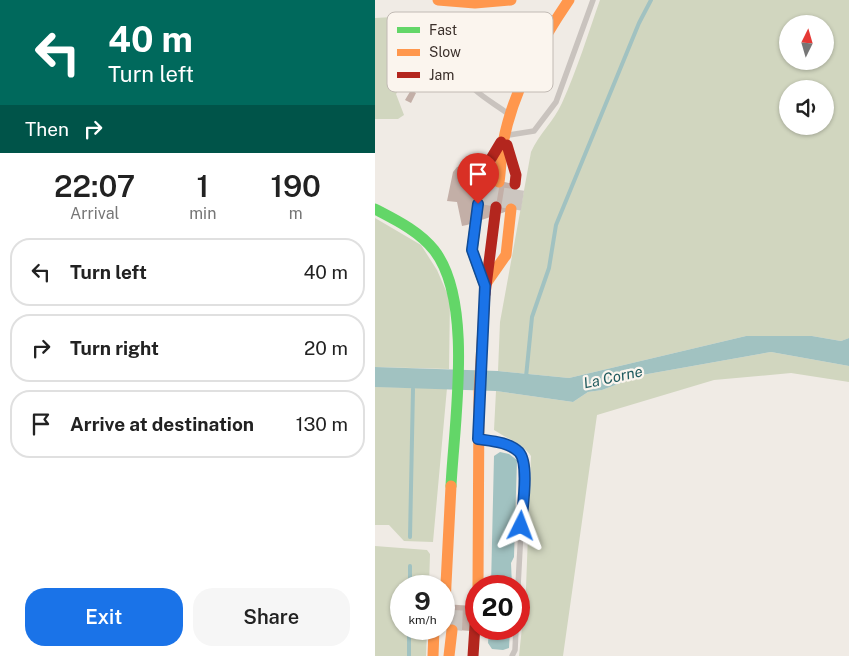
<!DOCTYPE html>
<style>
:root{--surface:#fff;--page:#f6f6f6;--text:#222;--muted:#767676;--line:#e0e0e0;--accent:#1a73e8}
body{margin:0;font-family:"Public Sans",sans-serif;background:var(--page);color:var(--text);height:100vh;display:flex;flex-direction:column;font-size:19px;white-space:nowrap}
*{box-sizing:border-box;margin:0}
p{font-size:16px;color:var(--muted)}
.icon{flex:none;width:28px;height:28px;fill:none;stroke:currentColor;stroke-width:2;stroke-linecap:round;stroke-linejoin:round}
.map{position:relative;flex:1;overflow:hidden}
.drawer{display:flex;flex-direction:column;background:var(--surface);width:375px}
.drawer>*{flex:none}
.hud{background:#00695c;color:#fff;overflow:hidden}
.needle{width:32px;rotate:5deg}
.buttons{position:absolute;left:404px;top:15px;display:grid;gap:10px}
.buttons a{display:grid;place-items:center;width:55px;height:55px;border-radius:50%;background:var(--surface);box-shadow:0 1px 4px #0004;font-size:25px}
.speed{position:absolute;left:15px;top:575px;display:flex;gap:10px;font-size:25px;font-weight:700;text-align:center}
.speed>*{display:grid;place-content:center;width:65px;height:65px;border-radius:50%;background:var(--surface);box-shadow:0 1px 4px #0004;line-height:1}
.speed small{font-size:12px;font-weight:400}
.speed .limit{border:8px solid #d22;background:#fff;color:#111}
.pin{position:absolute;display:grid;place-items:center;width:42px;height:42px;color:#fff;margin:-51px -21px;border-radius:50% 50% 50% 0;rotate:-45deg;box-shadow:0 0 5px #0007}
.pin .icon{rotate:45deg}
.me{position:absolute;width:55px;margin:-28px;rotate:3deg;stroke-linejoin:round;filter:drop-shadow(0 0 4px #0008)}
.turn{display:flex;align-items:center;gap:18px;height:105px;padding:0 25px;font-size:22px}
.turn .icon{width:65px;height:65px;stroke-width:2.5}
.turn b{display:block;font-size:35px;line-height:42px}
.then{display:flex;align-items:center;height:48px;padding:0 25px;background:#0003;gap:10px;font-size:19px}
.eta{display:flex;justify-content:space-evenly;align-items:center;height:85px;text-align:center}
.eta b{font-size:30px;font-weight:600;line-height:35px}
.primary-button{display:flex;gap:10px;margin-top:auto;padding:10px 25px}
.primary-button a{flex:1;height:58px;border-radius:20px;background:var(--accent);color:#fff;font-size:20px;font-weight:600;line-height:58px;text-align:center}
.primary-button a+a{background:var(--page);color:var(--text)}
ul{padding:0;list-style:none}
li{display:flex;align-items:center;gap:15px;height:68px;margin:0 10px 8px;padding:0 15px;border:2px solid var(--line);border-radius:20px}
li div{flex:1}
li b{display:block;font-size:19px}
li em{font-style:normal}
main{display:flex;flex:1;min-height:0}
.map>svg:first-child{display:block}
</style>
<main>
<section class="drawer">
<div class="hud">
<div class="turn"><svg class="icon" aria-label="left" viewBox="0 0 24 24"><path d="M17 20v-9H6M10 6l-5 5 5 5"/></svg><div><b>40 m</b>Turn left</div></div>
<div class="then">Then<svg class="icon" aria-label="right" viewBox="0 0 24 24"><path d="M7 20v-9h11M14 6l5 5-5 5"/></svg></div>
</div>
<div class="eta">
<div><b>22:07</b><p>Arrival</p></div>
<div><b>1</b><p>min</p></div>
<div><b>190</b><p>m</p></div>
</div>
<ul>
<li><svg class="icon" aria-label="left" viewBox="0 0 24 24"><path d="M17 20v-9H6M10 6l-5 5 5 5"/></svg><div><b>Turn left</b></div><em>40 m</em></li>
<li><svg class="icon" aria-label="right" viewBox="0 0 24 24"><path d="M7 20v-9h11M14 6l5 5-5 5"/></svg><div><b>Turn right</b></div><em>20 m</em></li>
<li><svg class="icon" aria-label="arrive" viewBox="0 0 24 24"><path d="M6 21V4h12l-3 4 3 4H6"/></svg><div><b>Arrive at destination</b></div><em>130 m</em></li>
</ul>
<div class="primary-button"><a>Exit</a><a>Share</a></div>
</section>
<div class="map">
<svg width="474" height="656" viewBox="0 0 474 656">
<rect width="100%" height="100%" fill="#f0ebe5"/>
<path fill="#d1d6bf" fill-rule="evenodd" d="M 225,0 L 474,0 L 474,338 L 466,341 L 437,336 L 371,336 L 194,378 L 123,371 L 125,322 L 156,152 C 164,134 179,121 187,103 C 202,70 213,34 225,0 ZM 412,24 L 450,24 L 450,61 L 412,61 ZM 412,89 L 450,89 L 450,126 L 412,126 Z
M 18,17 L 88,23 L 60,68 L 49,91 L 27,85 L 21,94 L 29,115 L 23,119 L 0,119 L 0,18 Z
M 0,218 L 46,245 L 62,270 L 75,300 L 74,369 L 0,367 Z
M 396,352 L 474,366 L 474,382 L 416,373 L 339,380 L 222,415 L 188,656 L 144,656 L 151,588 L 156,456 C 148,444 131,438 119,430 L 121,391 L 198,402 L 213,392 L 227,390 L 267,375 Z
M 0,387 L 72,388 L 58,542 L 29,541 L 14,525 L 0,525 Z
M 0,546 L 52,550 L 55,554 L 54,586 L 26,586 L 26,629 L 52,629 L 51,656 L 0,656 Z"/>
<path fill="#a1c2c1" d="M 371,336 L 437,336 L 466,341 L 474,338 L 474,366 L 396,352 L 267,375 L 227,390 L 213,392 L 198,402 L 121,391 L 0,387 L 0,367 L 123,371 L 194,378 Z
M 125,452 L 134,454 L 142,460 L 139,557 L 136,563 L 137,586 L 116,586 L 119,456 Z
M 114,629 L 135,629 L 134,648 L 128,650 L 117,649 L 113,643 Z"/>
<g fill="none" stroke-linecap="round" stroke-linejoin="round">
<path stroke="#a1c2c1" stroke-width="4" d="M 151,377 L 157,317 L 174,268 L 181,225 L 264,23 L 276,0
M 35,537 L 38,389
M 35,586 L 35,566
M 34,656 L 34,629"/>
</g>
<path fill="#c3afa7" d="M 36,90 L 41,93 L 36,103 L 30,100 Z
M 90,165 L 95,168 L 99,175 L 143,185 L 139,209 L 92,225 L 87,226 L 82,202 L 72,201 L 78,172 L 82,167 Z
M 69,604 L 98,606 L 96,631 L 69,629 Z"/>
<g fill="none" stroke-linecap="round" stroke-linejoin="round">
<path stroke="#ccc6c0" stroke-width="20" stroke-dasharray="20 10" stroke-linecap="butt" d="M 111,205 L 115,181
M 136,209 L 140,184
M 77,630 L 78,605"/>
<path stroke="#c9c3be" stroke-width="5.5" d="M 87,71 C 94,91 116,101 132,113
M 134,135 L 159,131 L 181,102 L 218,0
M 107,439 C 132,444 147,444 149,474 L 143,586
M 137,656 L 140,650 L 141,629"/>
<path stroke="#63d668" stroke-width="11" d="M 103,204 L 97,250 L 108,281
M 0,209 C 21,220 44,231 59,250 C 99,301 79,423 76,486"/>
<path stroke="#ff974d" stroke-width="11" d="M 63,0 L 100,3 L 136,0
M 124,182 C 126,169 126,156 128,143 C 138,91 164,44 194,0
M 112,282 L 131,255 L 136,209
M 103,586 L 104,392 L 110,294
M 70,604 L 76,486
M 58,656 L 59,629
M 74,656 L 77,630"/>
<path stroke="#b3261e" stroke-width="11" d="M 132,145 L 141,175 L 140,184
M 107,180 L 108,172 L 126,142
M 110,294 L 121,207
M 98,656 L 101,610"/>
</g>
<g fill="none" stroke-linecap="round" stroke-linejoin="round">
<defs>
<path id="route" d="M 103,204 L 97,250 L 110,286 L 103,439 C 116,441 134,442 144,452 C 155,464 147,511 146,526"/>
</defs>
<use href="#route" stroke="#114b97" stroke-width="12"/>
<use href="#route" stroke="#1a73e8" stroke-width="9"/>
</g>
<g text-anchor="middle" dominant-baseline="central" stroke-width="4.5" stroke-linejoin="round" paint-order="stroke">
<g font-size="15" font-style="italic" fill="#1f5a5e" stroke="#fbf5ee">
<text transform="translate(238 377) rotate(-12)">La Corne</text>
</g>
</g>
<rect x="12" y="12" width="166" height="80" rx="8" fill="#fbf5ee" stroke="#c1bab4" stroke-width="1"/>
<rect x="22" y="27" width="23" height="6" fill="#63d668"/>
<rect x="22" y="49" width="23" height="7" fill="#ff974d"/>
<rect x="22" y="72" width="23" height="6" fill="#b3261e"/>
<g font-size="14" fill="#3b302b">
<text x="54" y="35">Fast</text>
<text x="54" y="57">Slow</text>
<text x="54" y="80">Jam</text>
</g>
</svg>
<div class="buttons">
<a><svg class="needle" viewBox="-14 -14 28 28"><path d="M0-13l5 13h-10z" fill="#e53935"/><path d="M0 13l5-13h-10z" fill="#767676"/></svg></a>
<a><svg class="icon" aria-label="sound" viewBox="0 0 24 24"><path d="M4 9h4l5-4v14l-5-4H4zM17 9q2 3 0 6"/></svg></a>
</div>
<div class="speed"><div>9<small>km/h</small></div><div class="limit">20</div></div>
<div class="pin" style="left:103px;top:204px;background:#d93025"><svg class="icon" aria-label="arrive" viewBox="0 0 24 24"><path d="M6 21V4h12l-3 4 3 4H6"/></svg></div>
<svg class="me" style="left:146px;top:526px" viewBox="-20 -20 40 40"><path d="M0-17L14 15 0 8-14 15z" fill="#1a73e8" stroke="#fff" stroke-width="4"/></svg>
</div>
</main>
